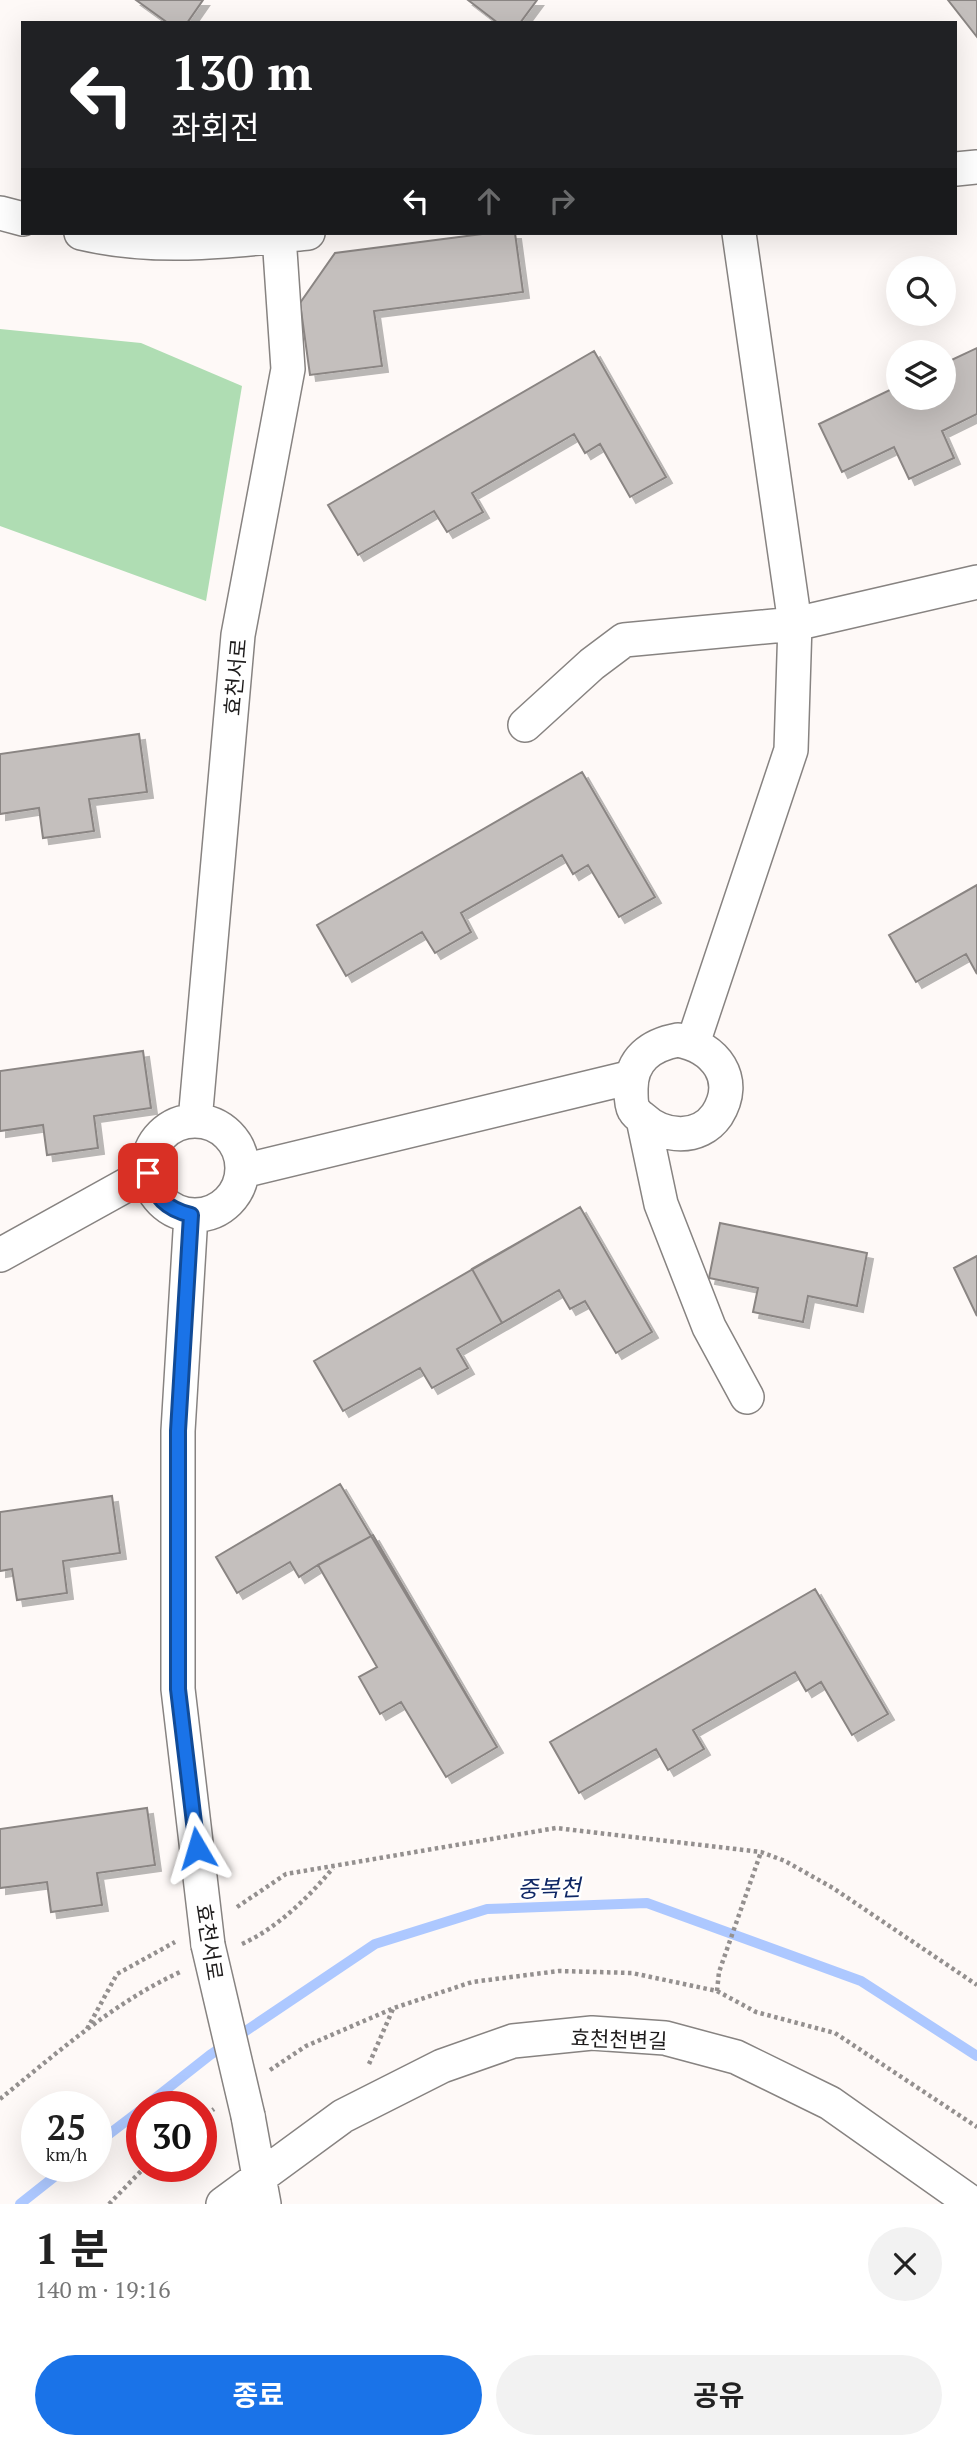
<!DOCTYPE html>
<html lang="ko">
<meta charset="utf-8">
<style>
:root{--surface:#fff;--page:#f2f2f2;--text:#222;--muted:#767676;--accent:#1a73e8}
body{margin:0;font-family:"PT Serif","Noto Sans KR",serif;background:var(--page);color:var(--text);height:100vh;display:flex;flex-direction:column;font-size:26px;white-space:nowrap}
*{box-sizing:border-box;margin:0}
p{font-size:23px;color:var(--muted)}
.icon{flex:none;width:38px;height:38px;fill:none;stroke:currentColor;stroke-width:2;stroke-linecap:round;stroke-linejoin:round}
.map{position:relative;height:2204px;overflow:hidden}
.drawer{display:flex;flex-direction:column;background:var(--surface);flex:1}
.drawer>*{flex:none}
.hud{position:absolute;left:21px;top:21px;width:936px;height:214px;border-radius:0px;box-shadow:0 7px 28px #0002;background:#202124;color:#fff;overflow:hidden}
.fabs{position:absolute;left:886px;top:256px;display:grid;gap:14px}
.fabs a{display:grid;place-items:center;width:70px;height:70px;border-radius:50%;background:var(--surface);box-shadow:0 7px 28px #0002;font-size:35px}
.speed{position:absolute;left:21px;top:2091px;display:flex;gap:14px;font-size:35px;font-weight:700;text-align:center}
.speed>*{display:grid;place-content:center;width:91px;height:91px;border-radius:50%;background:var(--surface);box-shadow:0 7px 28px #0002;line-height:1}
.speed small{font-size:18px;font-weight:400}
.speed .limit{border:10px solid #d22;background:#fff;color:#111}
.pin{position:absolute;display:grid;place-items:center;width:60px;height:60px;color:#fff;margin:-30px;border-radius:14px;box-shadow:0 4px 10px #0006}
.me{position:absolute;width:77px;margin:-38px;rotate:353deg;stroke-linejoin:round;filter:drop-shadow(0 0 5px #0008)}
.turn{display:flex;align-items:center;gap:24px;height:147px;padding:0 35px;font-size:32px}
.turn .icon{width:91px;height:91px;stroke-width:2.5}
.turn b{display:block;font-size:49px;line-height:60px}
.lanes{display:flex;align-items:center;height:66px;padding:0 35px;background:#0003;justify-content:center;gap:35px;direction:ltr}
.lanes .off{opacity:.35}
.round{display:grid;place-items:center;flex:none;width:74px;height:74px;border-radius:37px;background:var(--page)}
.headline{display:flex;align-items:center;justify-content:space-between;height:119px;padding:0 35px}
h1{font-size:42px;font-weight:700;line-height:52px}
.primary-button{display:flex;gap:14px;margin-top:auto;padding:14px 35px}
.primary-button a{flex:1;height:80px;border-radius:42px;background:var(--accent);color:#fff;font-size:28px;font-weight:700;line-height:80px;text-align:center}
.primary-button a+a{background:var(--page);color:var(--text)}
.map>svg:first-child{display:block}
</style>
<div class="map">
<svg width="977" height="2204" viewBox="0 0 977 2204">
<defs>
<filter id="shadow"><feDropShadow dx="6" dy="6" stdDeviation="0" flood-color="#0004"/></filter>
</defs>
<rect width="100%" height="100%" fill="#fef9f7"/>
<path fill="#afddb3" d="M 0,329 L 141,343 L 242,386 L 206,601 L 0,526 Z"/>
<g fill="none" stroke-linecap="round" stroke-linejoin="round">
<path stroke="#adc8ff" stroke-width="10" d="M 144,2107 L 210,2055 L 375,1944 L 487,1909 L 647,1903 L 861,1981 L 977,2056
M 96,2144 L 142,2109
M 20,2204 L 68,2166"/>
</g>
<path fill="#c4bfbd" stroke="#8a8583" stroke-width="2" filter="url(#shadow)" d="M 136,0 L 203,0 L 187,23 L 168,23 Z
M 468,0 L 537,0 L 520,23 L 498,23 Z
M 948,0 L 977,0 L 977,37 Z
M 490,233 L 515,233 L 523,292 L 374,311 L 382,366 L 310,375 L 300,303 L 335,253 Z
M 977,348 L 977,414 L 942,431 L 954,458 L 909,479 L 894,447 L 842,472 L 819,424 L 898,386 L 898,397 L 943,397 L 943,364 Z
M 594,351 L 666,477 L 630,497 L 600,444 L 585,453 L 574,434 L 472,493 L 483,512 L 447,532 L 434,511 L 358,555 L 328,505 Z
M 139,734 L 147,792 L 89,799 L 94,831 L 43,838 L 39,808 L 0,814 L 0,754 Z
M 139,734 L 147,792 L 89,799 L 94,831 L 43,838 L 39,808 L 0,814 L 0,754 Z
M 582,772 L 655,897 L 619,917 L 588,865 L 573,874 L 562,855 L 461,913 L 471,932 L 435,953 L 422,932 L 346,976 L 317,925 Z
M 977,885 L 977,974 L 966,954 L 916,982 L 889,935 Z
M 143,1051 L 151,1108 L 94,1116 L 98,1148 L 47,1155 L 43,1125 L 0,1131 L 0,1071 Z
M 580,1207 L 652,1332 L 616,1353 L 585,1301 L 570,1309 L 559,1290 L 457,1349 L 468,1368 L 432,1388 L 420,1368 L 343,1411 L 314,1361 Z
M 580,1207 L 652,1332 L 616,1353 L 585,1301 L 570,1309 L 559,1290 L 502,1323 L 472,1269 Z
M 720,1223 L 867,1253 L 857,1306 L 808,1296 L 803,1322 L 753,1312 L 758,1288 L 709,1278 Z
M 977,1256 L 977,1316 L 954,1268 Z
M 340,1484 L 497,1747 L 446,1777 L 401,1702 L 380,1714 L 359,1677 L 377,1667 L 318,1565 L 299,1577 L 290,1562 L 237,1593 L 216,1557 Z
M 112,1496 L 120,1553 L 63,1561 L 67,1593 L 17,1600 L 12,1569 L 0,1571 L 0,1512 Z
M 373,1535 L 497,1747 L 446,1777 L 401,1702 L 380,1714 L 359,1677 L 377,1667 L 318,1565 Z
M 815,1589 L 888,1714 L 852,1735 L 821,1682 L 806,1691 L 795,1672 L 693,1730 L 704,1749 L 668,1770 L 656,1749 L 579,1793 L 550,1742 Z
M 147,1808 L 155,1865 L 97,1873 L 102,1905 L 51,1912 L 47,1882 L 0,1888 L 0,1829 Z"/>
<g fill="none" stroke-linecap="round" stroke-linejoin="round">
<defs>
<path id="minor" d="M 956,169 L 977,167
M 0,213 L 23,219
M 81,233 C 156,251 233,241 308,233
M 525,725 L 592,664 L 624,640 L 795,624 L 977,582
M 678,1040 C 715,1047 740,1079 717,1115 C 699,1141 663,1138 642,1118 C 641,1118 634,1111 634,1110 C 631,1105 631,1095 631,1089 C 631,1059 651,1045 678,1040 Z
M 693,1043 L 791,750 L 795,624 L 739,233
M 643,1119 L 661,1204 L 709,1327 L 747,1397
M148 1168a47 47 0 1 1 94 0a47 47 0 1 1-94 0Z
M 195,1121 L 238,635 L 288,369 L 279,236
M 243,1171 L 632,1077
M 191,1215 L 178,1431 L 178,1689 L 208,1945
M 0,1255 L 148,1173
M 248,2116 L 264,2204
M 223,2204 L 343,2116 L 442,2066 L 513,2041 L 592,2033 L 665,2038 L 736,2057 L 830,2103 L 973,2204"/>
</defs>
<use href="#minor" stroke="#878381" stroke-width="36"/>
<path stroke="#94908f" stroke-width="4.5" stroke-dasharray="3.5 3.5" stroke-linecap="butt" d="M 237,1907 L 286,1874 L 556,1828 L 761,1852 L 785,1861 L 833,1888 L 977,1985
M 242,1944 C 277,1928 308,1898 333,1868
M 717,1991 L 719,1972 L 761,1852
M 87,2029 L 117,1974 L 175,1942
M 369,2064 L 393,2009
M 270,2070 L 306,2046 L 394,2008 L 472,1982 L 559,1971 L 632,1973 L 717,1991 L 756,2012 L 835,2033 L 977,2127
M 0,2099 C 57,2053 113,2003 180,1972
M 201,2118 L 214,2109
M 109,2204 L 146,2166"/>
<use href="#minor" stroke="#fff" stroke-width="33"/>
<defs>
<path id="minor-bridge" d="M 208,1945 L 248,2116"/>
</defs>
<use href="#minor-bridge" stroke="#878381" stroke-width="36" stroke-linecap="butt"/>
<use href="#minor-bridge" stroke="#fff" stroke-width="33"/>
</g>
<g fill="none" stroke-linecap="round" stroke-linejoin="round">
<defs>
<path id="route" d="M 148,1173 C 155,1197 166,1209 191,1215 L 178,1431 L 178,1689 L 197,1848"/>
</defs>
<use href="#route" stroke="#114b97" stroke-width="18"/>
<use href="#route" stroke="#1a73e8" stroke-width="12"/>
</g>
<g text-anchor="middle" dominant-baseline="central" stroke-width="5" stroke-linejoin="round" paint-order="stroke">
<g font-size="21" fill="#1d1b1b" stroke="#fff">
<text transform="translate(235 677) rotate(-85)">효천서로</text>
<text transform="translate(210 1942) rotate(81)">효천서로</text>
<text transform="translate(619 2039) rotate(2)">효천천변길</text>
</g>
<g font-size="23" font-style="italic" fill="#0f2765" stroke="#fff">
<text transform="translate(549 1888) rotate(-2)">중복천</text>
</g>
</g>
</svg>
<div class="fabs">
<a><svg class="icon" aria-label="search" viewBox="0 0 24 24"><circle cx="10" cy="10" r="6"/><path d="M15 15l6 6"/></svg></a>
<a><svg class="icon" aria-label="layers" viewBox="0 0 24 24"><path d="M12 4l9 5-9 5-9-5zM3 14l9 5 9-5"/></svg></a>
</div>
<div class="speed"><div>25<small>km/h</small></div><div class="limit">30</div></div>
<div class="pin" style="left:148px;top:1173px;background:#d93025"><svg class="icon" aria-label="arrive" viewBox="0 0 24 24"><path d="M6 21V4h12l-3 4 3 4H6"/></svg></div>
<svg class="me" style="left:197px;top:1848px" viewBox="-20 -20 40 40"><path d="M0-17L14 15 0 8-14 15z" fill="#1a73e8" stroke="#fff" stroke-width="4"/></svg>
<div class="hud">
<div class="turn"><svg class="icon" aria-label="left" viewBox="0 0 24 24"><path d="M17 20v-9H6M10 6l-5 5 5 5"/></svg><div><b>130 m</b>좌회전</div></div>
<div class="lanes"><svg class="icon" aria-label="left" viewBox="0 0 24 24"><path d="M17 20v-9H6M10 6l-5 5 5 5"/></svg><svg class="icon off" aria-label="ahead" viewBox="0 0 24 24"><path d="M12 20V5M6 11l6-6 6 6"/></svg><svg class="icon off" aria-label="right" viewBox="0 0 24 24"><path d="M7 20v-9h11M14 6l5 5-5 5"/></svg></div>
</div>
</div>
<section class="drawer">
<div class="headline"><div><h1>1 분</h1><p>140 m · 19:16</p></div><a class="round"><svg class="icon" aria-label="close" viewBox="0 0 24 24"><path d="M6 6l12 12M18 6L6 18"/></svg></a></div>
<div class="primary-button"><a>종료</a><a>공유</a></div>
</section>
